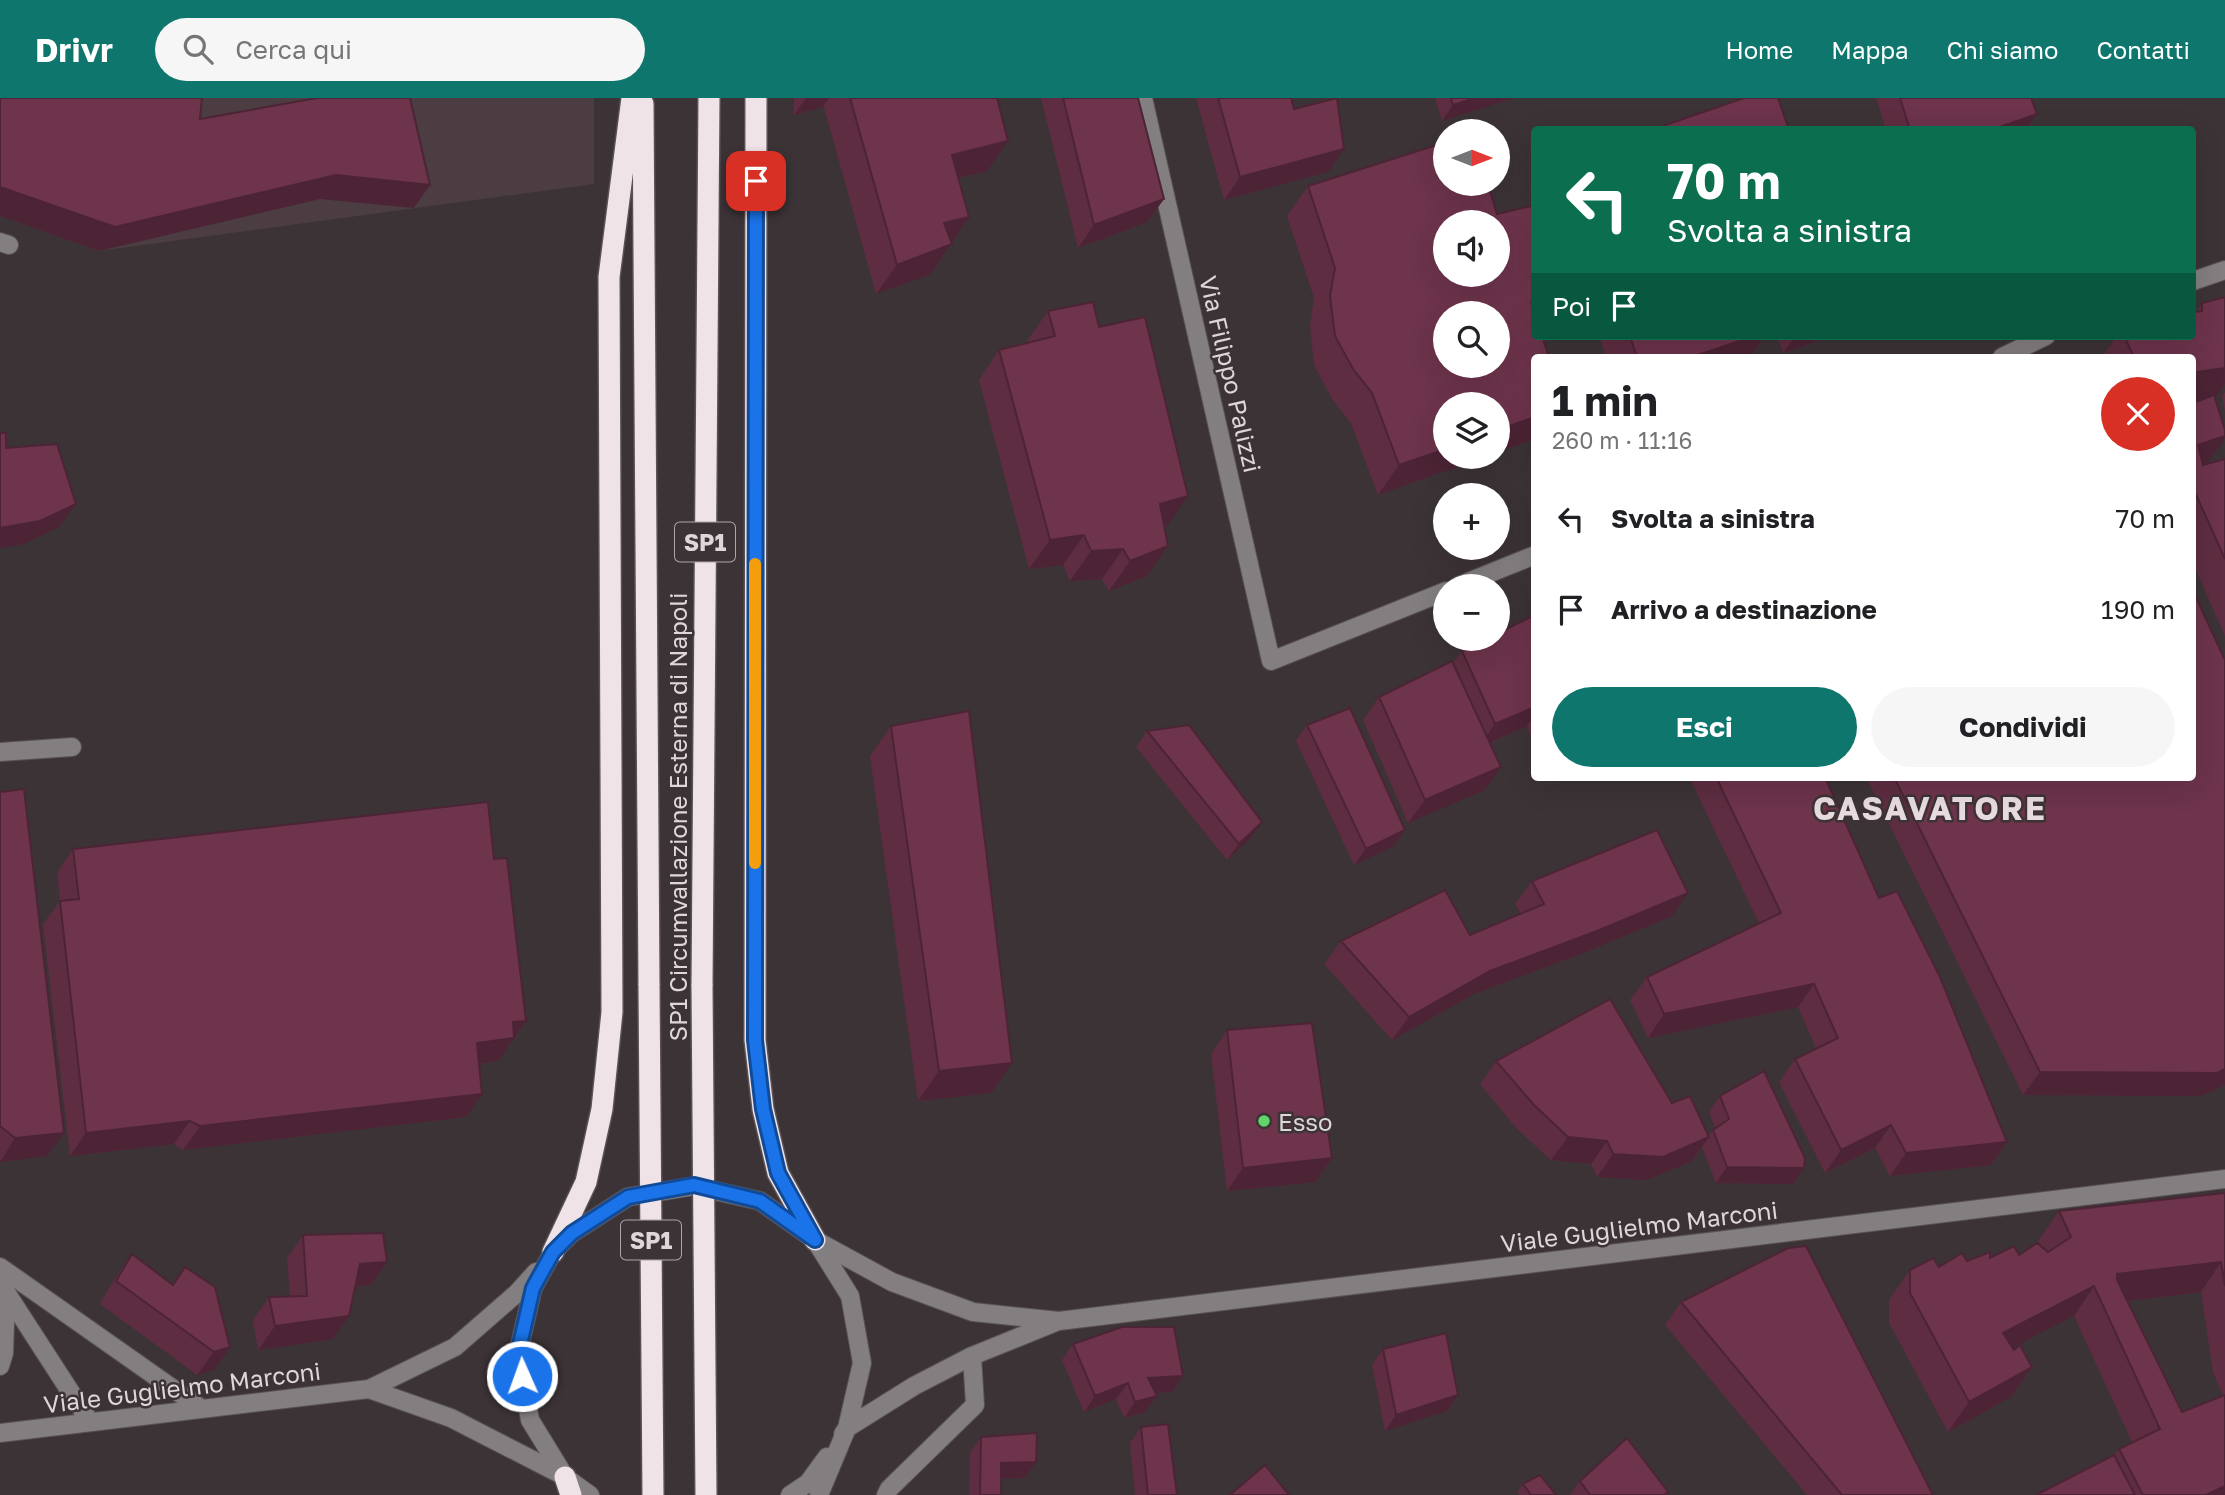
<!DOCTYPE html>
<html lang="it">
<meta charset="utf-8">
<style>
:root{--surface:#fff;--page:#f6f6f6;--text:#202124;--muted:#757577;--accent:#0f766e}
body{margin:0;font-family:"Golos Text",sans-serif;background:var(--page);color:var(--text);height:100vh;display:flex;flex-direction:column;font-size:26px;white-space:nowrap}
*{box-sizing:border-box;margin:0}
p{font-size:23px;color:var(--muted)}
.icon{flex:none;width:38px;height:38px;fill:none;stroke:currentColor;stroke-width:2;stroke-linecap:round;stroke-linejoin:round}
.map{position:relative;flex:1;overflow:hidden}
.side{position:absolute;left:1531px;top:256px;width:665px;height:427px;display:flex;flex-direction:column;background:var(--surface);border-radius:7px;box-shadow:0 7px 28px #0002}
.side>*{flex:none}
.hud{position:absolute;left:1531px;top:28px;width:665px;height:214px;border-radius:7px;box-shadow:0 7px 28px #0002;background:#0b6e4f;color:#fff;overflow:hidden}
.needle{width:46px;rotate:90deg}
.tools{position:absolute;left:1433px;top:21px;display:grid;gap:14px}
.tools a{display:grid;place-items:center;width:77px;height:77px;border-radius:50%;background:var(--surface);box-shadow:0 7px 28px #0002;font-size:35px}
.pin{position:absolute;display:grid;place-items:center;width:60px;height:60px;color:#fff;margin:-30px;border-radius:14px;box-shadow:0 4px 10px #0006}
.me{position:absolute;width:77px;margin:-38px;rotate:358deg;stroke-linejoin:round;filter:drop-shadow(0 0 5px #0008)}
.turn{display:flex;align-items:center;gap:24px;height:147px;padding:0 21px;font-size:32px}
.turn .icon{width:91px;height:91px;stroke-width:2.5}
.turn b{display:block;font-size:49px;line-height:60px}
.then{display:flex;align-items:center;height:66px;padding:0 21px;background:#0003;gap:14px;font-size:26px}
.round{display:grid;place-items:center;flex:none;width:74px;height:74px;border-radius:37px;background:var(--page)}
.summary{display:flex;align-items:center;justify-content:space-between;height:119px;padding:0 21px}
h1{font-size:42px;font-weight:700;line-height:52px}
.action{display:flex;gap:14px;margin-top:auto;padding:14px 21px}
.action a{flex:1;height:80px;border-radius:42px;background:var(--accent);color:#fff;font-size:28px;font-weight:700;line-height:80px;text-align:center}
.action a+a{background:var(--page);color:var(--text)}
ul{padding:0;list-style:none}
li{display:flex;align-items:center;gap:21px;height:91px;padding:0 21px}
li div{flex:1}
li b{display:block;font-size:26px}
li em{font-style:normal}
header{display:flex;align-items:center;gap:42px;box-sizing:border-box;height:98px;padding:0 35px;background:var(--accent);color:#fff}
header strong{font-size:33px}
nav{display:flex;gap:38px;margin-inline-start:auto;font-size:24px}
.search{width:490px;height:63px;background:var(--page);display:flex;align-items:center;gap:18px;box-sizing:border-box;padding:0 24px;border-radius:38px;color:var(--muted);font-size:26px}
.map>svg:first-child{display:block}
</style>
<header>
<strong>Drivr</strong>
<div class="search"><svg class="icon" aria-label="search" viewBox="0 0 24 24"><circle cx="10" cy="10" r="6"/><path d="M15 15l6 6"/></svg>Cerca qui</div>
<nav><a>Home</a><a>Mappa</a><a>Chi siamo</a><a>Contatti</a></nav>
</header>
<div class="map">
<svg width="2225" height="1397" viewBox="0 0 2225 1397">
<rect width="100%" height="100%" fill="#3c3336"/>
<path fill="#4c3d42" d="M 0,0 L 594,0 L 594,86 L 99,153 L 0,118 Z"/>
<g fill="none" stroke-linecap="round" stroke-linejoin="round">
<defs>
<path id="minor" d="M 1143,0 L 1271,563 L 1446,493
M 0,144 L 9,147
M 2193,183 L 2225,172
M 2002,259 L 2046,238
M 1458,488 L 1535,457
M 0,654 L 72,649
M 815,1142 L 892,1184 L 973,1214 L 1059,1223 L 2225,1081
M 0,1169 L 202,1311
M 0,1185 L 90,1324
M 0,1268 L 4,1255 L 6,1195
M 369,1291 L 451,1320 L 564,1378
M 0,1335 L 369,1291 L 455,1249 L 517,1195 L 536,1174
M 843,1336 L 847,1330 L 914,1288 L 972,1258 L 1056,1224
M 590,1397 L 565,1379 L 530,1322 L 518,1255 L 533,1190 L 553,1154 L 572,1135 L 628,1099 L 694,1088 L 760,1103 L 815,1142 L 850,1198 L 862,1265 L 847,1330 L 819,1397
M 790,1397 L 808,1385 L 827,1359
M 886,1397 L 889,1391 L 975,1307 L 972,1258"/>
<path id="highway" d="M 756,0 L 755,942 L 763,1011 L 778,1075 L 815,1142
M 643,6 L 649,887
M 702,888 L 709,0
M 553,1154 L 586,1084 L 602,1011 L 612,914 L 609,179 L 632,0
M 565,1379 L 571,1397"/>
</defs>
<use href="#minor" stroke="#595153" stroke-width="20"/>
<use href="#highway" stroke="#595153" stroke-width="24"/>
<use href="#minor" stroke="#837e80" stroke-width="18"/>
<use href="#highway" stroke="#efe3e7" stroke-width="21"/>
<defs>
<path id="highway-bridge" d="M 649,887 L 653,1397
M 702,888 L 706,1397"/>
</defs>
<use href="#highway-bridge" stroke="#595153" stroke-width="24" stroke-linecap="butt"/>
<use href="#highway-bridge" stroke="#efe3e7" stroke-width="21"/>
</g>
<path fill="#5e2d41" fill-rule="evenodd" d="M 794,0 L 997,0 L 987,73 L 959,80 L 969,119 L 931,176 L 876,196 L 824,9 L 794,17 Z
M 1041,0 L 1138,0 L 1164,101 L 1147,124 L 1078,150 Z
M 1196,0 L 1291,0 L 1294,11 L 1328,74 L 1224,102 Z
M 1435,0 L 1514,0 L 1442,23 Z
M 1876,0 L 2031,0 L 2026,32 L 1886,32 Z
M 1308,88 L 1535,259 L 1535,341 L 1498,354 L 1446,359 L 1485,359 L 1378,397 L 1351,325 L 1332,301 L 1314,267 L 1310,228 L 1314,200 L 1287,118 Z
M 2225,199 L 2225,286 L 2217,298 L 2215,298 L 2207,366 L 2225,361 L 2225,538 L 2193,466 L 2193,305 L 2207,299 L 2193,302 L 2193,259 L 2102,259 L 2117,238 L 2193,238 L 2196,214 L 2202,205 Z
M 1048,213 L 1099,229 L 1167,428 L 1165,428 L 1168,448 L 1147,478 L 1109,493 L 1102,481 L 1070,483 L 1063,467 L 1029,471 L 979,282 L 999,252 L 1028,245 L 1027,243 Z
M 1599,238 L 1765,238 L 1750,259 L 1606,259 Z
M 1777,238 L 1825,238 L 1823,241 L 1783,255 Z
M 2225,294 L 2225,314 L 2222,298 Z
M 1535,517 L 1535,651 L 1527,628 L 1490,645 L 1485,692 L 1408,725 L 1363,622 L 1379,599 L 1453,565 L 1462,553 Z
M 2225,562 L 2225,987 L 2201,998 L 2023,997 L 1866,679 L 2193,679 Z
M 1307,627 L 1405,732 L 1394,748 L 1354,767 L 1296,643 Z
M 891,628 L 991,995 L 918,1003 L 870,658 Z
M 1147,633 L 1251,740 L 1227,762 L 1136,649 Z
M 1689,679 L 1825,679 L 1879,800 L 2007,1044 L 1991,1067 L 1890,1078 L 1875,1050 L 1825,1075 L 1779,984 L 1795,961 L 1816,950 L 1798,909 L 1648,940 L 1630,902 L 1647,879 L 1759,825 Z
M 0,694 L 47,1058 L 0,1064 Z
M 73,751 L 494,761 L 526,923 L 498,963 L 479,966 L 482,996 L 466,1019 L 183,1052 L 174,1046 L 70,1058 L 43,826 L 60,803 L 57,775 Z
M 1532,783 L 1672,818 L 1581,856 L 1474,896 L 1392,942 L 1324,866 L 1341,843 L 1470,837 L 1521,816 L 1515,806 Z
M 1227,932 L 1332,1060 L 1315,1084 L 1227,1093 L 1211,956 Z
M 1496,963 L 1672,1005 L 1708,1038 L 1715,1030 L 1709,1014 L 1720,998 L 1804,1070 L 1793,1086 L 1716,1085 L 1702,1049 L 1692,1063 L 1647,1082 L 1597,1079 L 1591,1066 L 1551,1062 L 1517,1031 L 1480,986 Z
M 2225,1095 L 2225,1397 L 2036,1397 L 2114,1357 L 2119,1351 L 2132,1344 L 2074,1218 L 2012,1249 L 2032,1269 L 2011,1299 L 1948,1334 L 1889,1225 L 1889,1202 L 1910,1172 L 1939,1169 L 1967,1163 L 2019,1157 L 2041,1148 L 2038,1143 L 2059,1113 ZM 2201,1194 L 2213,1274 L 2223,1298 L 2182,1314 L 2128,1203 Z
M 303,1137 L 387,1164 L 371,1187 L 355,1189 L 333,1241 L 258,1252 L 253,1222 L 269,1199 L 290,1199 L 287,1160 Z
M 132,1156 L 173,1187 L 185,1169 L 215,1189 L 214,1272 L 197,1277 L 100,1206 L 115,1180 Z
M 1681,1204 L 1933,1397 L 1807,1397 L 1665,1227 Z
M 1073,1246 L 1183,1278 L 1172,1294 L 1155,1295 L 1145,1314 L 1124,1320 L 1116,1301 L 1084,1314 L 1062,1262 Z
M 1383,1251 L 1458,1297 L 1447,1313 L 1385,1333 L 1372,1267 Z
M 1141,1329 L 1177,1397 L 1135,1397 L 1130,1345 Z
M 981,1339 L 1036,1364 L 1025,1380 L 1001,1381 L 1001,1397 L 969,1397 L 970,1355 Z
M 1580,1383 L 1668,1394 L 1666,1397 L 1570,1397 Z
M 1523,1386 L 1556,1397 L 1520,1397 L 1517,1394 Z"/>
<path fill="#4c2435" d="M 806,0 L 829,0 L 823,8 L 824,9 L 794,17 Z
M 1475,0 L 1514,0 L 1442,23 L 1453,7 Z
M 2037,16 L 2026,32 L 1991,32 Z
M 1008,43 L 987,73 L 931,86 L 952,57 Z
M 1344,51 L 1328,74 L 1224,102 L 1240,79 Z
M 336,77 L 430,87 L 414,110 L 320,101 L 99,153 L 0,118 L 0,89 Z
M 1164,101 L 1147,124 L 1078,150 L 1094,127 Z
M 969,119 L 931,176 L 876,196 L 897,167 L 944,125 Z
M 1535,202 L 1535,223 L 1531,204 Z
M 1754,238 L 1765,238 L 1750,259 L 1692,259 Z
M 1795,238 L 1825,238 L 1823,241 L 1783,255 Z
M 2225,270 L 2225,286 L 2217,298 L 2193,302 L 2193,276 L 2197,274 Z
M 1535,319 L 1535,341 L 1498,354 L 1498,332 Z
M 2225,338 L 2225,340 L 2206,367 L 2193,371 L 2198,347 Z
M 1446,351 L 1446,359 L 1485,359 L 1378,397 L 1399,367 Z
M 1188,398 L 1167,428 L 1140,436 L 1160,406 Z
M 76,406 L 59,429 L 24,446 L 0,450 L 0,430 Z
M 1084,437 L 1063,467 L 1029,471 L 1050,442 Z
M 1168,448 L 1147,478 L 1109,493 L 1130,463 Z
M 1123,451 L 1102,481 L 1070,483 L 1091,453 Z
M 1535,609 L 1535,617 L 1527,628 L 1479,649 L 1495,626 Z
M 1501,669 L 1485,692 L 1408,725 L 1425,702 Z
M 1262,724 L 1251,740 L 1227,762 L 1239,746 Z
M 1405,732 L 1394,748 L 1354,767 L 1366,751 Z
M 1688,795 L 1672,818 L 1581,856 L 1474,896 L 1392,942 L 1409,919 L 1490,873 Z
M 1814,886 L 1798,909 L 1648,940 L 1664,916 Z
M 526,923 L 498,963 L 460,968 L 477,945 L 513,924 Z
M 1012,965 L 991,995 L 918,1003 L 939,973 Z
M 2225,971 L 2225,987 L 2201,998 L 2023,997 L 2040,974 Z
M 482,996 L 466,1019 L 183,1052 L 200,1028 Z
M 190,1023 L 174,1046 L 70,1058 L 86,1035 Z
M 1891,1027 L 1875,1050 L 1825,1075 L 1841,1052 Z
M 64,1035 L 47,1058 L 0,1064 L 15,1040 Z
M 1568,1039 L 1607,1043 L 1591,1066 L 1551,1062 Z
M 1709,1039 L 1692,1063 L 1647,1082 L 1597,1079 L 1613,1056 Z
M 2007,1044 L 1991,1067 L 1890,1078 L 1906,1055 Z
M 1332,1060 L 1315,1084 L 1227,1093 L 1243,1070 Z
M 1727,1069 L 1804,1070 L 1793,1086 L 1716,1085 Z
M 387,1164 L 371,1187 L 344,1190 L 360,1166 Z
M 2221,1164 L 2201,1194 L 2102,1206 L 2117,1176 Z
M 2094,1188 L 2074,1218 L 1982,1265 L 2003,1235 Z
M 349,1218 L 333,1241 L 258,1252 L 275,1228 Z
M 230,1249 L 214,1272 L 197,1277 L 214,1254 Z
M 2032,1269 L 2011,1299 L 1948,1334 L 1969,1304 Z
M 1183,1278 L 1172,1294 L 1137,1296 L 1148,1280 Z
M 1128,1285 L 1116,1301 L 1084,1314 L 1095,1298 Z
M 1458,1297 L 1447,1313 L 1385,1333 L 1396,1317 Z
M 1157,1298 L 1145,1314 L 1124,1320 L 1135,1304 Z
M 1036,1364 L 1025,1380 L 990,1381 L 1001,1365 Z
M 2225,1388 L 2225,1397 L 2206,1397 Z"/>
<path fill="#6d344c" stroke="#4c2435" stroke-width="2" fill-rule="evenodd" d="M 0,0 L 202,0 L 200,21 L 317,0 L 410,0 L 430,87 L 336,77 L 115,129 L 0,89 Z
M 850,0 L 997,0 L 1008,43 L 952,57 L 969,119 L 944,125 L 952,146 L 897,167 Z
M 1063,0 L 1138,0 L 1164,101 L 1094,127 Z
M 1218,0 L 1291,0 L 1294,11 L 1337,0 L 1344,51 L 1240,79 Z
M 1451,0 L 1475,0 L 1453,7 Z
M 1744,0 L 1778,0 L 1789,32 L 1651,32 Z
M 1900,0 L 2031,0 L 2037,16 L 1991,32 L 1910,32 Z
M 1446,44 L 1446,86 L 1488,86 L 1497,116 L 1531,108 L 1535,121 L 1535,202 L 1531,204 L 1535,216 L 1535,238 L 1542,238 L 1549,259 L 1535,259 L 1535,319 L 1498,332 L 1498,306 L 1446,306 L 1446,351 L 1399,367 L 1372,295 L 1353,271 L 1335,238 L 1330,198 L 1335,170 L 1308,88 ZM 1446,124 L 1498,124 L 1498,177 L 1446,177 ZM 1446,215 L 1498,215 L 1498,268 L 1446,268 Z
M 2225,199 L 2225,270 L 2197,274 L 2193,276 L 2193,259 L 2134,259 L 2124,238 L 2193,238 L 2193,214 L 2202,213 L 2202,205 Z
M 1093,204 L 1099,229 L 1145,219 L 1188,398 L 1160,406 L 1168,448 L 1130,463 L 1123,451 L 1091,453 L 1084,437 L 1050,442 L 999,252 L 1055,238 L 1048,213 Z
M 1630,238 L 1754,238 L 1692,259 L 1637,259 Z
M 2214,297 L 2225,332 L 2225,338 L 2198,347 L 2203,367 L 2225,361 L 2225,461 L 2193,390 L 2193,305 Z
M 0,335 L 6,335 L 6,350 L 57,346 L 76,406 L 40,423 L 0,430 Z
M 2193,493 L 2225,562 L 2225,971 L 2217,975 L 2040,974 L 1894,679 L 2193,679 Z
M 1535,517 L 1535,609 L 1495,626 L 1462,553 L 1486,541 L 1498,541 L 1498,535 Z
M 1452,563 L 1501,669 L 1425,702 L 1379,599 Z
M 1350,610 L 1405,732 L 1366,751 L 1307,627 Z
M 969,613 L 1012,965 L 939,973 L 891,628 Z
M 1189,627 L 1262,724 L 1239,746 L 1147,633 Z
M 1716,679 L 1825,679 L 1879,800 L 1897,793 L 1940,879 L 2007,1044 L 1906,1055 L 1891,1027 L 1841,1052 L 1795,961 L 1838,940 L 1814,886 L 1664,916 L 1647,879 L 1781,815 Z
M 24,691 L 64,1035 L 15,1040 L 0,1028 L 0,694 Z
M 488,704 L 494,761 L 507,760 L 526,923 L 513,924 L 514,940 L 477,945 L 482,996 L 200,1028 L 190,1023 L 86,1035 L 60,803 L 79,801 L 73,751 Z
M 1657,732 L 1688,795 L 1597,833 L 1490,873 L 1409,919 L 1341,843 L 1445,792 L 1470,837 L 1544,806 L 1532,783 Z
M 1610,901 L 1672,1005 L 1690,998 L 1709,1039 L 1663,1059 L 1613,1056 L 1607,1043 L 1568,1039 L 1534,1007 L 1496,963 Z
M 1312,925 L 1332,1060 L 1243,1070 L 1227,932 Z
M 1764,973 L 1805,1060 L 1804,1070 L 1727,1069 L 1713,1032 L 1729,1021 L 1720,998 Z
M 2225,1095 L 2225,1188 L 2221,1164 L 2117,1176 L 2117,1182 L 2182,1314 L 2225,1297 L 2225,1388 L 2206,1397 L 2143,1397 L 2119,1351 L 2160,1331 L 2094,1188 L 2003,1235 L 2014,1252 L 2020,1247 L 2032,1269 L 1969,1304 L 1910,1195 L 1910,1172 L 1933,1160 L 1939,1169 L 1962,1155 L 1967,1163 L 1990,1154 L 1990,1160 L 2014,1148 L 2019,1157 L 2037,1145 L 2048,1154 L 2071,1139 L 2059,1113 Z
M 383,1135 L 387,1164 L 360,1166 L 349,1218 L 275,1228 L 269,1199 L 307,1198 L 303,1137 Z
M 1806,1148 L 1933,1397 L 1842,1397 L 1681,1204 L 1788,1150 Z
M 132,1156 L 173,1187 L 185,1169 L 215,1189 L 230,1249 L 214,1254 L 116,1183 Z
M 1122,1229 L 1174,1229 L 1183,1278 L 1148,1280 L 1157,1298 L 1135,1304 L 1128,1285 L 1095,1298 L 1073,1246 Z
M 1446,1235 L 1458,1297 L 1396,1317 L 1383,1251 Z
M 1168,1326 L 1177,1397 L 1148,1397 L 1141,1329 Z
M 1037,1335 L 1036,1364 L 1001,1365 L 1001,1397 L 980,1397 L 981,1339 Z
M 1627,1340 L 1668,1394 L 1664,1397 L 1590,1397 L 1580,1383 Z
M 2114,1357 L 2135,1397 L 2036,1397 Z
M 1265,1367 L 1289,1397 L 1230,1397 Z
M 1540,1377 L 1556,1397 L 1531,1397 L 1523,1386 Z"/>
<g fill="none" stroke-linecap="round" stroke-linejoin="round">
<defs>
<path id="route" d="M 522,1278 L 518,1255 L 533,1190 L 553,1154 L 572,1135 L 628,1099 L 694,1087 L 760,1103 L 815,1142 L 778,1075 L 763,1011 L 755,942 L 756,83"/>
</defs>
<use href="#route" stroke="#114b97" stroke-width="18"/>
<use href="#route" stroke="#1a73e8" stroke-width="12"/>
<path stroke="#f59e0b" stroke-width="12" d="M 755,765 L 755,466"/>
</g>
<circle fill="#60d56a" stroke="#3c3336" stroke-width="2.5" cx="1264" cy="1023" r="7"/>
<g text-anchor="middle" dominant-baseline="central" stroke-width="5" stroke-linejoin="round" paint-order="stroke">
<g fill="#3c3336" stroke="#ada6a8" stroke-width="2">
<rect x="675" y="424.5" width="60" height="39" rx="5"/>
<rect x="621" y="1122.5" width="60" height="39" rx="5"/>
</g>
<g font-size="23" font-weight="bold" fill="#ddd7d9">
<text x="705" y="444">SP1</text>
<text x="651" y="1142">SP1</text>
</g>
<g font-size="24" fill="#ddd7d9" stroke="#3c3336">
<text transform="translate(1231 276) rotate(77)">Via Filippo Palizzi</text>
<text transform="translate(677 719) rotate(-90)">SP1 Circumvallazione Esterna di Napoli</text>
<text transform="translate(1639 1128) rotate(-7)">Viale Guglielmo Marconi</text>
<text transform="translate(182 1289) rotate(-7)">Viale Guglielmo Marconi</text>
</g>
<g font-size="24" fill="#ddd7d9" stroke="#3c3336" text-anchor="start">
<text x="1278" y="1023">Esso</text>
</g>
<g font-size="32" font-weight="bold" letter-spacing="2" fill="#e7dbdf" stroke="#3c3336">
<text x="1930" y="710">CASAVATORE</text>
</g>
</g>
</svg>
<div class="tools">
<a><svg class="needle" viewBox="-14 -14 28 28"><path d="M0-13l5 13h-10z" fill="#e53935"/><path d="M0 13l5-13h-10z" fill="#757577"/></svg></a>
<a><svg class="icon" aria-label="sound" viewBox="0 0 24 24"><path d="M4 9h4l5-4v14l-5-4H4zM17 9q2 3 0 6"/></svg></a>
<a><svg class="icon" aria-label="search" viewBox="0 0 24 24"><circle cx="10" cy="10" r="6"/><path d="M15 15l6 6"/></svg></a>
<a><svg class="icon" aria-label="layers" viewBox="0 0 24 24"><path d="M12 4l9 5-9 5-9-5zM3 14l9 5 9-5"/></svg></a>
<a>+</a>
<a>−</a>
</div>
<div class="pin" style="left:756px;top:83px;background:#d93025"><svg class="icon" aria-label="arrive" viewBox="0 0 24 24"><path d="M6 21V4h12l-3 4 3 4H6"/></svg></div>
<svg class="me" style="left:522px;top:1278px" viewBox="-20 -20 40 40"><circle r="17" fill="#1a73e8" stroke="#fff" stroke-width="3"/><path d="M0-11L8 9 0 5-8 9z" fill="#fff"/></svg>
<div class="hud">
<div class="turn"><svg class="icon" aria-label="left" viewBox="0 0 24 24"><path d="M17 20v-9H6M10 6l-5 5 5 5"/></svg><div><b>70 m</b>Svolta a sinistra</div></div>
<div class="then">Poi<svg class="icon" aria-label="arrive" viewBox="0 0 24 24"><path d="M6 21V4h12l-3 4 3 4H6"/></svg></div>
</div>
<section class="side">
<div class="summary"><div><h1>1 min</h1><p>260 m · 11:16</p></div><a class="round" style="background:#d93025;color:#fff"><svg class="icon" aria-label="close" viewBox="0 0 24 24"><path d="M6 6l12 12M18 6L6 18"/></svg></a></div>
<ul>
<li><svg class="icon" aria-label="left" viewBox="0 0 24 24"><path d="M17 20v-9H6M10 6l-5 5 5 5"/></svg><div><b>Svolta a sinistra</b></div><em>70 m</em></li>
<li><svg class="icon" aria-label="arrive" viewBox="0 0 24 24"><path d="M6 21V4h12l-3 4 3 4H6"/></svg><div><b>Arrivo a destinazione</b></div><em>190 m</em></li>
</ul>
<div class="action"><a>Esci</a><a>Condividi</a></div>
</section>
</div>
